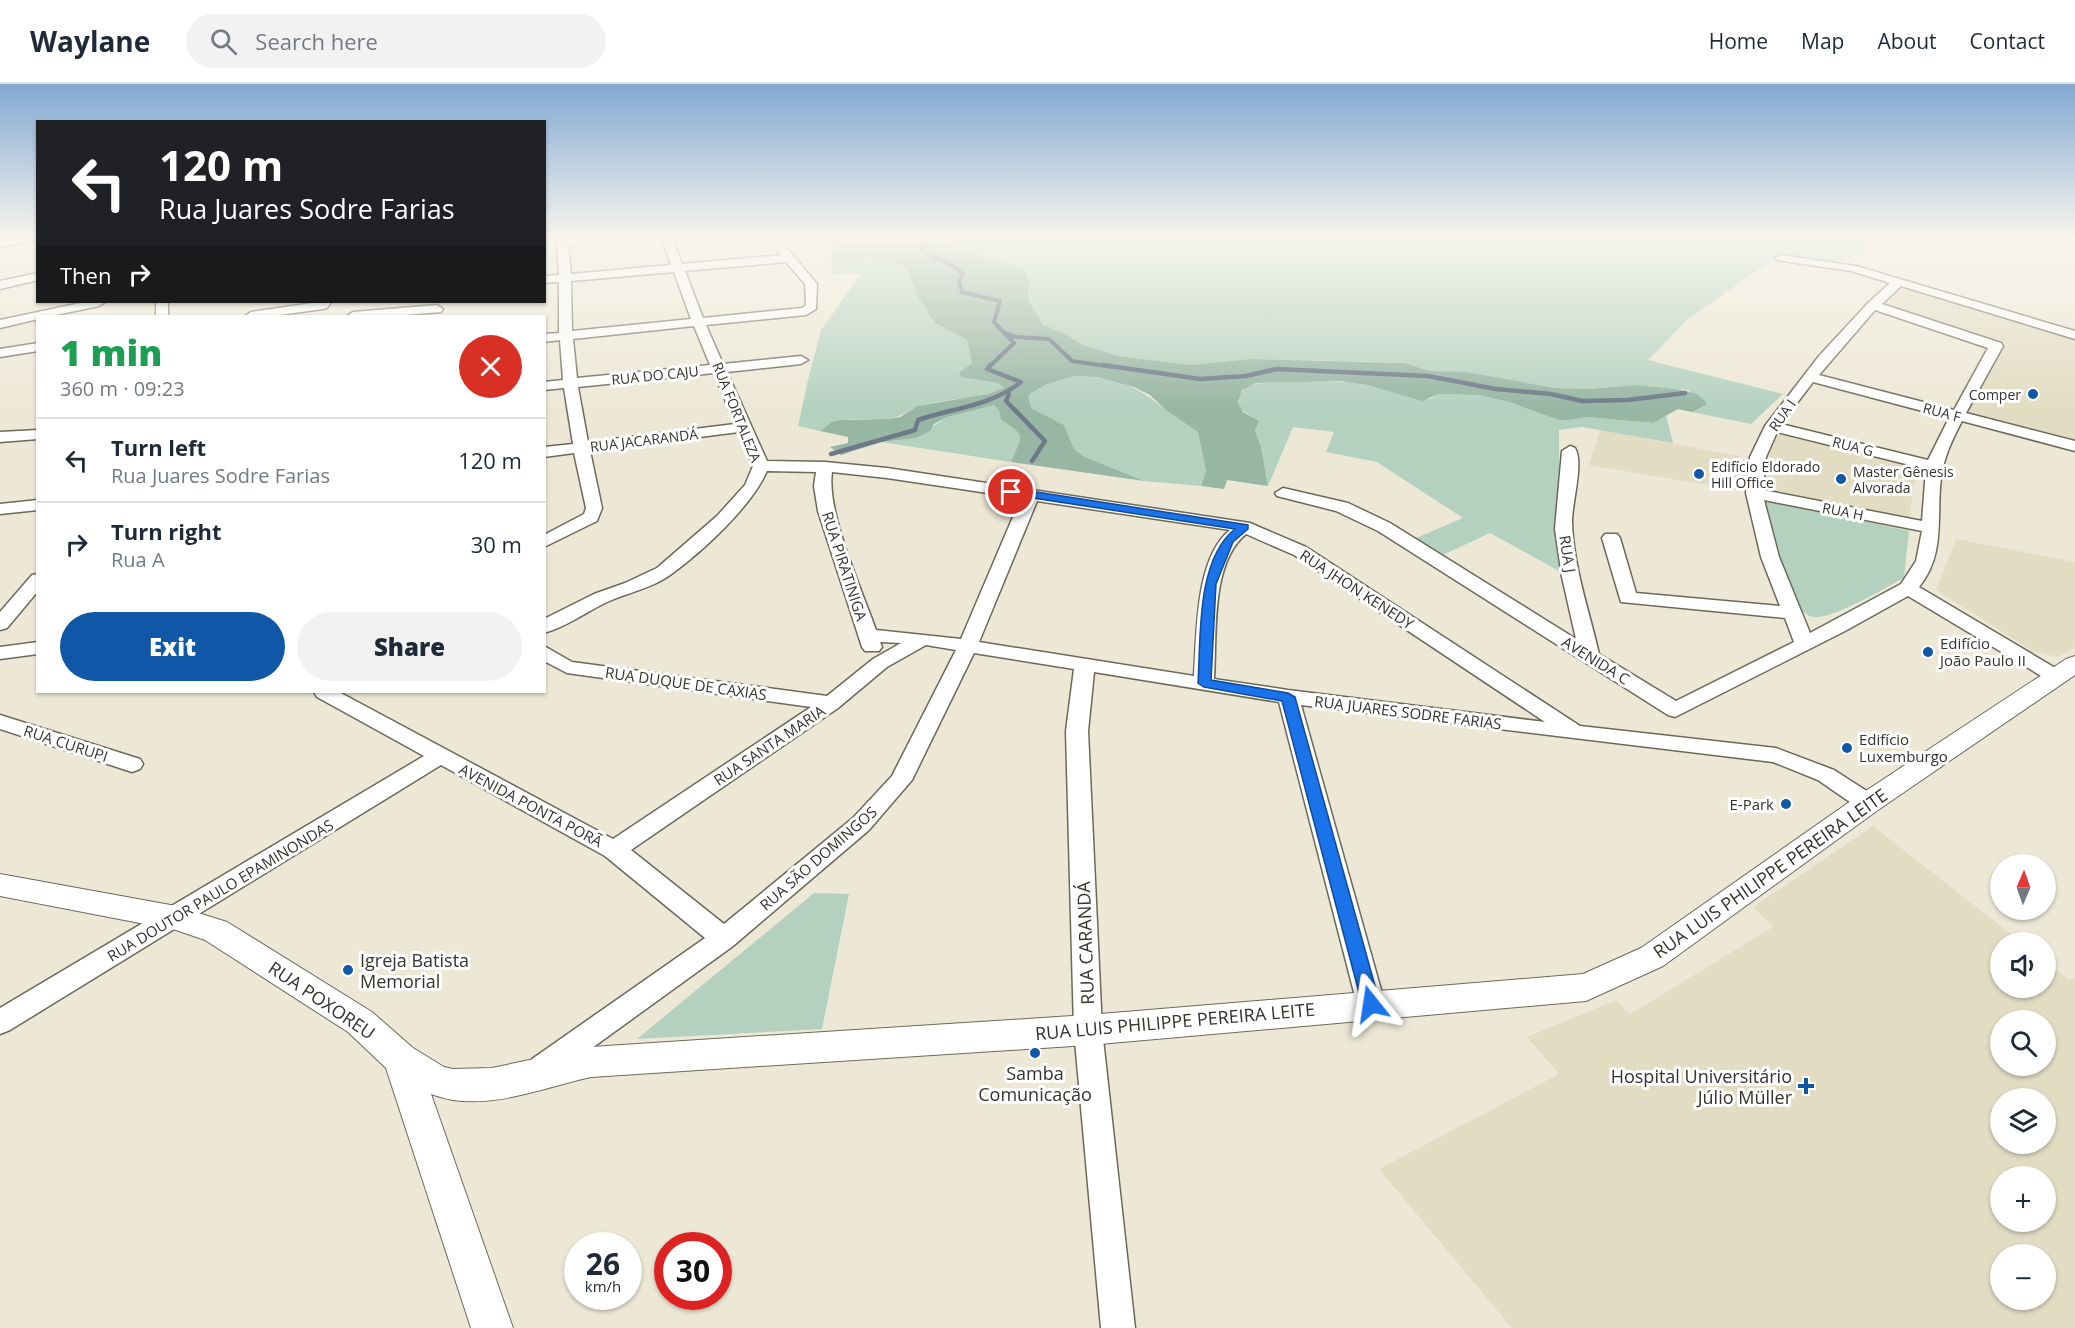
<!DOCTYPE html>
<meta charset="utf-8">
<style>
:root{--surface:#fff;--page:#f2f2f3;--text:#1f2937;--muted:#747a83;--line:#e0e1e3;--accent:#1058a7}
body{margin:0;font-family:"Open Sans",sans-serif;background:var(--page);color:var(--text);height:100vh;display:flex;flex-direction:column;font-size:22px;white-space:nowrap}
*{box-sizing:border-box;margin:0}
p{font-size:20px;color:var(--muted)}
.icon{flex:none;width:33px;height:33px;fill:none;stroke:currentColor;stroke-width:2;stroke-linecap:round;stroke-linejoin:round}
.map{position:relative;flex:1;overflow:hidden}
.panel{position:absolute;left:36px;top:231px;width:510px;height:378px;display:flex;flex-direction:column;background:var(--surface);border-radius:0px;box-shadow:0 2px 4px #0004}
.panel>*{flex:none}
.banner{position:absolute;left:36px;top:36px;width:510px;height:183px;border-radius:0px;box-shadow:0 2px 4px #0004;background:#202124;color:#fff;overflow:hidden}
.needle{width:39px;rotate:2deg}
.fabs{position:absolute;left:1990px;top:770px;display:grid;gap:12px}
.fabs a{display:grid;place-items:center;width:66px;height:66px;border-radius:50%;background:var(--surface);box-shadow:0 2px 4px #0004;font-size:30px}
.speed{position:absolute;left:564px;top:1148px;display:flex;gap:12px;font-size:30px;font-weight:700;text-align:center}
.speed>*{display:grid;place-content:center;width:78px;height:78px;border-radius:50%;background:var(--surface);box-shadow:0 2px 4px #0004;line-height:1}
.speed small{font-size:15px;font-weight:400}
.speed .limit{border:9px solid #d22;background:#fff;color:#111}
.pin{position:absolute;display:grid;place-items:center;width:51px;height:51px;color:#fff;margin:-26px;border:3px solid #fff;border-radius:50%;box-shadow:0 2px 6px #0007}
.me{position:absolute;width:66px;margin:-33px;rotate:345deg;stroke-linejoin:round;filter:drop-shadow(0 0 4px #0008)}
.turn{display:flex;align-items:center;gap:21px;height:126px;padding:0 24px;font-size:27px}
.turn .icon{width:78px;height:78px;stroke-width:2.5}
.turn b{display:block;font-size:42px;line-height:51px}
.then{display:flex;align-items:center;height:57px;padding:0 24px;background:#0003;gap:12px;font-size:22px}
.round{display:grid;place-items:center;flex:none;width:63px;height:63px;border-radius:32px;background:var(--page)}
.summary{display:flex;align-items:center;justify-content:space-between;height:102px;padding:0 24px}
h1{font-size:36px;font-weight:800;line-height:45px;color:#1e9e55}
.button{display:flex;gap:12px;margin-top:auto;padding:12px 24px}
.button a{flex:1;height:69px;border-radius:36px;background:var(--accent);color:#fff;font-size:24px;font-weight:800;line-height:69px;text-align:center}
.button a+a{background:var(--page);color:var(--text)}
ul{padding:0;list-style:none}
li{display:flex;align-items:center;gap:18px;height:84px;padding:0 24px;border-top:2px solid var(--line)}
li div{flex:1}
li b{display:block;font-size:22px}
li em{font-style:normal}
header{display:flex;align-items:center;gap:36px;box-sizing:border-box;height:84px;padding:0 30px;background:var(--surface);border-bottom:2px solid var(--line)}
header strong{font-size:28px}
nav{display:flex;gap:33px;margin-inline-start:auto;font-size:21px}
.search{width:420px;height:54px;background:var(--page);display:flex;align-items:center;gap:15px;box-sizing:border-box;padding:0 21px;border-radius:33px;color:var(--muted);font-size:22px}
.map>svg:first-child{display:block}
</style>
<header>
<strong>Waylane</strong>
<div class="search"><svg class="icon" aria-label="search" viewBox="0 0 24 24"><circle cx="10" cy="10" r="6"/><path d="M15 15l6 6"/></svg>Search here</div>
<nav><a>Home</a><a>Map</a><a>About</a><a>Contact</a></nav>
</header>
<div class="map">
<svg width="2075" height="1244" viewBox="0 0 2075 1244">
<rect width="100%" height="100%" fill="#ede8d6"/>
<path fill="#e2dcc2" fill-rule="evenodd" d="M 1901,202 L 2075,254 L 2075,359 L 1962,330 L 1998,262 L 1877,221 Z
M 1600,346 L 1739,372 L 1738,406 L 1589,381 Z
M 1772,348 L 1917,382 L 1909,437 L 1765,409 Z
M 1956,455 L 2075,478 L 2075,563 L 2058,573 L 2032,567 L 1936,506 Z
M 1873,742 L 2021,858 L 2001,858 L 2001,903 L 2046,903 L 2046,878 L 2069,896 L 2075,894 L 2075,1244 L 1512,1244 L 1379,1085 L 1559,990 L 1527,953 L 1616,916 L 1630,930 L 1773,843 L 1753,823 ZM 2001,936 L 2046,936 L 2046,981 L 2001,981 ZM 2001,1014 L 2046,1014 L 2046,1059 L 2001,1059 ZM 2001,1092 L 2046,1092 L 2046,1137 L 2001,1137 ZM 2001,1170 L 2046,1170 L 2046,1215 L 2001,1215 Z"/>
<path fill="#b4d1c0" d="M 937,152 L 1865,152 L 1862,167 L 1838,179 L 1789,172 L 1773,175 L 1688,235 L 1648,276 L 1783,310 L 1751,340 L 1692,328 L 1706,321 L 1688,306 L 1677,305 L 1636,301 L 1587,305 L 1555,304 L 1455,288 L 1430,287 L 1405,279 L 1389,278 L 1250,275 L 1191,281 L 1118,272 L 1083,261 L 1064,249 L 1043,241 L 1028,215 L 1029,203 L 1020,184 L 947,162 L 938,156 Z
M 849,173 L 883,175 L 909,188 L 917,212 L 935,239 L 967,256 L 972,279 L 960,289 L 998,299 L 1004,304 C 987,314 944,315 922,321 C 909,324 901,334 888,335 C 861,337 843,329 820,347 L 798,342 L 808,296 L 821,246 L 861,190 L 833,190 L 831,178 Z
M 1074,292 C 1115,292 1136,301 1167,327 C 1177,335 1188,340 1198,348 L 1206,387 L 1201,402 L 1144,397 L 1083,372 L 1074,365 L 1064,341 L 1032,326 L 1028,313 C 1036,299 1059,296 1074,292 Z
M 1301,297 L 1355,298 L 1430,315 L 1439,310 L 1478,311 L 1509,318 L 1559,336 L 1587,333 L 1653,339 L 1666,331 L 1673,359 L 1582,343 L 1559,346 L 1559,487 L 1490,449 L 1443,471 L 1414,455 L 1463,434 L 1377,378 L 1326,368 L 1334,348 L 1293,343 L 1268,402 L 1261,363 L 1255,347 L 1259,337 L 1240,325 C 1232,289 1280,302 1301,297 Z
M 991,321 L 995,321 L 999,326 L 1001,336 C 1027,351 1022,353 1011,378 L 881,358 L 916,354 L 947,333 Z
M 1763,415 L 1909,447 L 1904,494 C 1884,504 1836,534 1815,533 C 1785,532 1770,441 1763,415 Z
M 814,809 L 849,810 L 822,945 L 637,955 Z"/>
<path fill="#97b6a4" d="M 835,152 L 937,152 L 939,157 L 947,162 L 1020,184 L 1024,186 L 1029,198 L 1028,215 L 1043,241 L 1064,249 L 1083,261 L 1118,272 L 1191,281 L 1250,275 L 1405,279 L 1430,287 L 1466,288 L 1555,304 L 1587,305 L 1636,301 L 1677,305 L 1697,310 L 1706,318 L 1706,321 L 1692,328 L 1678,325 L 1653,339 L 1587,333 L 1568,336 L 1559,336 L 1509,318 L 1478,311 L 1439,310 L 1422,317 L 1368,301 L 1340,297 L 1256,299 L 1242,306 L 1238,318 L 1243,328 L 1259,337 L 1255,347 L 1261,363 L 1268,402 L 1227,396 L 1224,405 L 1201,402 L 1206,387 L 1198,348 L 1167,327 L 1150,311 L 1134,303 L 1098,293 L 1074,292 L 1047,300 L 1031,309 L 1028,313 L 1032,325 L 1064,341 L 1074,365 L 1083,372 L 1144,397 L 1011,378 C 1022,351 1027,352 1001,336 L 999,326 L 994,321 L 947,333 L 934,340 L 930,347 L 916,354 L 881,358 L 841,371 L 830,363 L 848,359 L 848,353 L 820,347 L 832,338 L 841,336 L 889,335 L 900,333 L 917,322 L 988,310 L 1004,304 L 998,299 L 961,293 L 959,289 L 972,279 L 967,256 L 935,239 L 917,212 L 909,188 C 882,170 861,171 831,178 Z"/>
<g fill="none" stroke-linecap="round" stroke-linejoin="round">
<path stroke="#6e7a88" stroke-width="4" d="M 919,152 L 923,155 L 922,167 L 953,182 L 963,190 L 959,197 L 962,208 L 1000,217 L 994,238 L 1014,259 L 989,283
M 1004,249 L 1016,253 L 1049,255 L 1072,277 L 1114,283"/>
<path stroke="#6e7a88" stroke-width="4.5" d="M 1103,281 L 1200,295 L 1246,292 L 1276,285 L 1428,292 L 1496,305 L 1551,310 L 1582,317 L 1628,316 L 1685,309
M 1009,310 L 1006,317 L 1045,357 L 1032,377
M 831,370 L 915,346 L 918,336 C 953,324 991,322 1021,298 L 987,285 L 990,281"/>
<defs>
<path id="minor" d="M 27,152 L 38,152 L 38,156 L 0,163 L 0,157 Z
M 556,152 L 623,152 L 618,155 L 568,160 L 571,190 L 671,181 L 661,152 L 671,152 L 682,180 L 781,171 L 766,152 L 777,152 L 817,200 L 816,225 L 806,231 L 706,241 L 723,280 L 801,272 L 808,276 L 801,280 L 727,288 L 767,377 L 825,378 L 887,384 L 1250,439 L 1306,463 L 1580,642 L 1776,664 L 1834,686 L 1876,713 L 1880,719 L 1876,725 L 1868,727 L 1860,725 L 1818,696 L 1773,678 L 1301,621 L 1385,920 L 1381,928 L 1371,932 L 1361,928 L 1357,920 L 1279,618 L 1094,588 L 1088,647 L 1102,946 L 1135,1244 L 1101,1244 L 1074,946 L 1066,647 L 1074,585 L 974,569 L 912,696 L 869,746 L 733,862 L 552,993 L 542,997 L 532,993 L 528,984 L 532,975 L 705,854 L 605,772 L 441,681 L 10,946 L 0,950 L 0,924 L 424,672 L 317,613 L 314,608 L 339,608 L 613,755 L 811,623 L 567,589 L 544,577 L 544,562 L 572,578 L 827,612 L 873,575 L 901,559 L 880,558 L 882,563 L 879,567 L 865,567 L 862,563 L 818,427 L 814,402 L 816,388 L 767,387 C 751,423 702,468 670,491 C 652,504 627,509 607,518 C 586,528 566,543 544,549 L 544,535 L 594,510 L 625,499 L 657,484 L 717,432 L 745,401 L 753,382 L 739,348 L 590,367 L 602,424 L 597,437 L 544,463 L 544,451 L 584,430 L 586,424 L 574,369 L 544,373 L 544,363 L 573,360 L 564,304 L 544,306 L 544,298 L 563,296 L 560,256 L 544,258 L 544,250 L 559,249 L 559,198 L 544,199 L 544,192 L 559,191 ZM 786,178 L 805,200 L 806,221 L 802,224 L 703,234 L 685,187 ZM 674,188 L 691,235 L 572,247 L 571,197 ZM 694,242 L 710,281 L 577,294 L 573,255 ZM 714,289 L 735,340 L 588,358 L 578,303 ZM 832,388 L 887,394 L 1021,414 L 961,555 L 876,546 C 862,506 826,428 832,388 ZM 1037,417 L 1230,446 C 1195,474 1197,550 1194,592 L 979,558 ZM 1246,450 L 1294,471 L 1545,638 L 1288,606 L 1214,595 C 1217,552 1210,479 1246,450 ZM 926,561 L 956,566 L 892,692 L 853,734 L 724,840 L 631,766 L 838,624 L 887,583 Z
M 1781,171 L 1856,182 L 2075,247 L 2075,255 L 1901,202 L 1882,220 L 2001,259 L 2003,262 L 1966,329 L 2075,357 L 2075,367 L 1962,337 C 1952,356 1944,373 1941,394 C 1936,433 1946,470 1919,503 L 2062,588 L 2065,592 L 2062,596 L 2055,598 L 2048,596 L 1908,512 L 1845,547 L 1675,633 L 1668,631 L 1378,447 L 1336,427 L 1277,412 L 1275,409 L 1283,404 L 1348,419 L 1390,439 L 1576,555 L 1562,493 L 1555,445 L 1562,367 L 1570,362 L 1575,364 C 1584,378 1572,419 1572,437 C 1573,482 1589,526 1599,570 L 1676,617 L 1794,558 L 1785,534 L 1621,518 L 1602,454 L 1605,450 L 1617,450 L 1620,454 L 1636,509 L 1780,522 L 1761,473 L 1746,409 L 1750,373 L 1765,342 L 1819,272 L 1869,218 L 1890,199 L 1851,187 L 1777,176 L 1775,174 ZM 1875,226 L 1988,264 L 1954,326 L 1819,291 ZM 1813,298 L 1949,334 L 1928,376 L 1781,340 ZM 1777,348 L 1926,385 L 1922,437 L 1763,406 L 1766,373 ZM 1764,416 L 1922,447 L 1916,477 L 1901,500 L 1810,549 L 1779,473 Z
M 38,189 L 38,196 L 0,205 L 0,197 Z
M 85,218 L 105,218 L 99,222 L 51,232 L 38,232 L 38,235 L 0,244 L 0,236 Z
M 156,218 L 168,218 L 168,232 L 156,232 Z
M 319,218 L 331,218 L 327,224 L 323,225 L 272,232 L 245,232 L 251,228 Z
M 437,221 L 443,225 L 441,228 L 392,232 L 347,232 L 353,228 Z
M 38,259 L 38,267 L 0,273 L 0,265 Z
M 38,346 L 38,355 L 0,358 L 0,348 Z
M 38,416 L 38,426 L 0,430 L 0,420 Z
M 38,490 L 38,507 L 7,544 L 0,546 L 0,528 L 32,491 Z
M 38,558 L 38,570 L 0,575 L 0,563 Z
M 0,631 L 140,675 L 143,680 L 140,685 L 132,688 L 0,645 Z"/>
<path id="tertiary" d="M 2075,572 L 2075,591 L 1878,726 L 1663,882 L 1586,917 L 1088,961 L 591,993 C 540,1004 483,1030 431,1010 L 513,1244 L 471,1244 L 386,984 L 348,948 L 205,856 L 176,846 L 0,812 L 0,790 L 176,822 L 227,838 L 372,928 L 413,964 L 444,983 L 453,985 L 492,984 L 591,963 L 1088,931 L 1583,890 L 1641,864 L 1858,712 L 2066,575 Z"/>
<path id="primary" d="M 0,152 L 13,152 L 10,156 L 0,158 Z"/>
</defs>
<use href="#minor" stroke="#6d6959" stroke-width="3"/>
<use href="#tertiary" stroke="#6d6959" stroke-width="2"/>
<use href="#primary" stroke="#b1838c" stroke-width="3"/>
<use href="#minor" fill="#fff" fill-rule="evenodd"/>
<use href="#tertiary" fill="#fff" fill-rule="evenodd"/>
<use href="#primary" fill="#f8ced9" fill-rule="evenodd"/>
</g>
<linearGradient id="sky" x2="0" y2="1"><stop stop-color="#81a9d2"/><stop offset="0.47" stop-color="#f7f5ed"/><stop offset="1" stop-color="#f7f5ed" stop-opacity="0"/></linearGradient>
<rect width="2075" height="326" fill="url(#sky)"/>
<path fill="#1a73e8" stroke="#114b97" stroke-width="1.5" d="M 1011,404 L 1248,441 L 1248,445 L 1233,458 L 1216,500 L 1211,596 L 1288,609 L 1295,613 L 1380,920 L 1377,926 L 1371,928 L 1364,926 L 1362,920 L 1282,617 L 1204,603 L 1198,599 C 1201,553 1196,476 1235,445 L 1007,410 L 1005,408 Z"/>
<g fill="#1058a7" stroke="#fff" stroke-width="2">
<circle cx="2033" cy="310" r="6"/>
<circle cx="1699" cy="390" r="6"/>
<circle cx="1841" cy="395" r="6"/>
<circle cx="1928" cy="568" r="6"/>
<circle cx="1847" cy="664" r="6"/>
<circle cx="1786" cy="720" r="6"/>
<circle cx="348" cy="886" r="6"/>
<circle cx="1035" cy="969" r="6"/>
<path d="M1803 993h6v6h6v6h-6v6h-6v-6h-6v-6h6z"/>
</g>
<g text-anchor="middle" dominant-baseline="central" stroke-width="6" stroke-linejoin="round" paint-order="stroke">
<g font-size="14" fill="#35332c" stroke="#fff">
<text transform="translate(655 291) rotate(-6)">RUA DO CAJU</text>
<text transform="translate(737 328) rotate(68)">RUA FORTALEZA</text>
<text transform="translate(1942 328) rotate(15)">RUA F</text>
<text transform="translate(1782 331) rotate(-55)">RUA I</text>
<text transform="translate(644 356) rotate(-7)">RUA JACARANDÁ</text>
<text transform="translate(1853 362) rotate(14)">RUA G</text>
<text transform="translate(1843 427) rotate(11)">RUA H</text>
</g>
<g font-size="14" fill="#35332c" stroke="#fff" text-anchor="start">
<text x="2021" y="310" text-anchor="end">Comper</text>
<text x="1711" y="382">Edifício Eldorado<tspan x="1711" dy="16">Hill Office</tspan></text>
<text x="1853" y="387">Master Gênesis<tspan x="1853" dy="16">Alvorada</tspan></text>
</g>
<g font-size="15" fill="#35332c" stroke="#fff">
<text transform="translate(1568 470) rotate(81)">RUA J</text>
<text transform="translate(845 482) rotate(72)">RUA PIRATINIGA</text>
<text transform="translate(1357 505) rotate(33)">RUA JHON KENEDY</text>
<text transform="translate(1596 576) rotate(32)">AVENIDA C</text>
<text transform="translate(686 599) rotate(8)">RUA DUQUE DE CAXIAS</text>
<text transform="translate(1408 628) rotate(7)">RUA JUARES SODRE FARIAS</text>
<text transform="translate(66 659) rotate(18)">RUA CURUPI</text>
<text transform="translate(769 661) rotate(-34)">RUA SANTA MARIA</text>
<text transform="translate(531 721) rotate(28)">AVENIDA PONTA PORÃ</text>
<text transform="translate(818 774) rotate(-41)">RUA SÃO DOMINGOS</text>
<text transform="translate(220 806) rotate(-31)">RUA DOUTOR PAULO EPAMINONDAS</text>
</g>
<g font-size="15" fill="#35332c" stroke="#fff" text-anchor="start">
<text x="1940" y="559">Edifício<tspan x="1940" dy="17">João Paulo II</tspan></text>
<text x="1859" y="655">Edifício<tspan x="1859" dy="17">Luxemburgo</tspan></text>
<text x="1774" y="720" text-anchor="end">E-Park</text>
</g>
<g font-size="18" fill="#35332c" stroke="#fff">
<text transform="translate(1770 789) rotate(-35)">RUA LUIS PHILIPPE PEREIRA LEITE</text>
<text transform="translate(1085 859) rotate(-92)">RUA CARANDÁ</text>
<text transform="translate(322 916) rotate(34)">RUA POXOREU</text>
<text transform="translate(1175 937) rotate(-5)">RUA LUIS PHILIPPE PEREIRA LEITE</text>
</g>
<g font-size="18" fill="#35332c" stroke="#fff" text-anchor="start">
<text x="360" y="876">Igreja Batista<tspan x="360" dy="21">Memorial</tspan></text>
<text x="1035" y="989" text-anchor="middle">Samba<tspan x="1035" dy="21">Comunicação</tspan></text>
<text x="1792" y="992" text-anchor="end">Hospital Universitário<tspan x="1792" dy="21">Júlio Müller</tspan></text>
</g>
</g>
</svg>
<div class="fabs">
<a><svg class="needle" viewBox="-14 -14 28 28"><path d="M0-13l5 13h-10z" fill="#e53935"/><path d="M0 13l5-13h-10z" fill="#747a83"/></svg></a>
<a><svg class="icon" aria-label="sound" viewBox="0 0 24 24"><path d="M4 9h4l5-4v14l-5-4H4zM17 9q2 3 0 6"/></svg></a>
<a><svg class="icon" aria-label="search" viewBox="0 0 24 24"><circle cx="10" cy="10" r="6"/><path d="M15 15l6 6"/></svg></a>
<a><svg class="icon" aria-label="layers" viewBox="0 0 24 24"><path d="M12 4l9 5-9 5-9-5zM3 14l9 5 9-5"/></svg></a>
<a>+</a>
<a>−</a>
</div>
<div class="speed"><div>26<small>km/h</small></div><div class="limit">30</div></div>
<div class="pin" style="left:1011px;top:408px;background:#d93025"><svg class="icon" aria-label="arrive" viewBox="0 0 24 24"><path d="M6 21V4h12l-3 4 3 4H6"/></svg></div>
<svg class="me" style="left:1371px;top:920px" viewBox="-20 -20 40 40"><path d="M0-17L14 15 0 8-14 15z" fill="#1a73e8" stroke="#fff" stroke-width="4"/></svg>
<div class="banner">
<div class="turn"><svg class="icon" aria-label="left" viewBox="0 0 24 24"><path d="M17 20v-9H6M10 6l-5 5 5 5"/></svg><div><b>120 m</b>Rua Juares Sodre Farias</div></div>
<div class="then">Then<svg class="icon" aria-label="right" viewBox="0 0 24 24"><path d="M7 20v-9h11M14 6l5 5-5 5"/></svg></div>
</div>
<section class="panel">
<div class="summary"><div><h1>1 min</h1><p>360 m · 09:23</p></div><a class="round" style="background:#d93025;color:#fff"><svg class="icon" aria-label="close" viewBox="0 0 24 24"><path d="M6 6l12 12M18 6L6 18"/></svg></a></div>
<ul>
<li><svg class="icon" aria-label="left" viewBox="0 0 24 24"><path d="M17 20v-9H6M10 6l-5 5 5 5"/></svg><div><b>Turn left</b><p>Rua Juares Sodre Farias</p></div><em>120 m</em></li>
<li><svg class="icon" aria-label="right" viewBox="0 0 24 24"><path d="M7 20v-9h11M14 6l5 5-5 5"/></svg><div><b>Turn right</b><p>Rua A</p></div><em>30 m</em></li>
</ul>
<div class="button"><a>Exit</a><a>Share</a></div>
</section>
</div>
